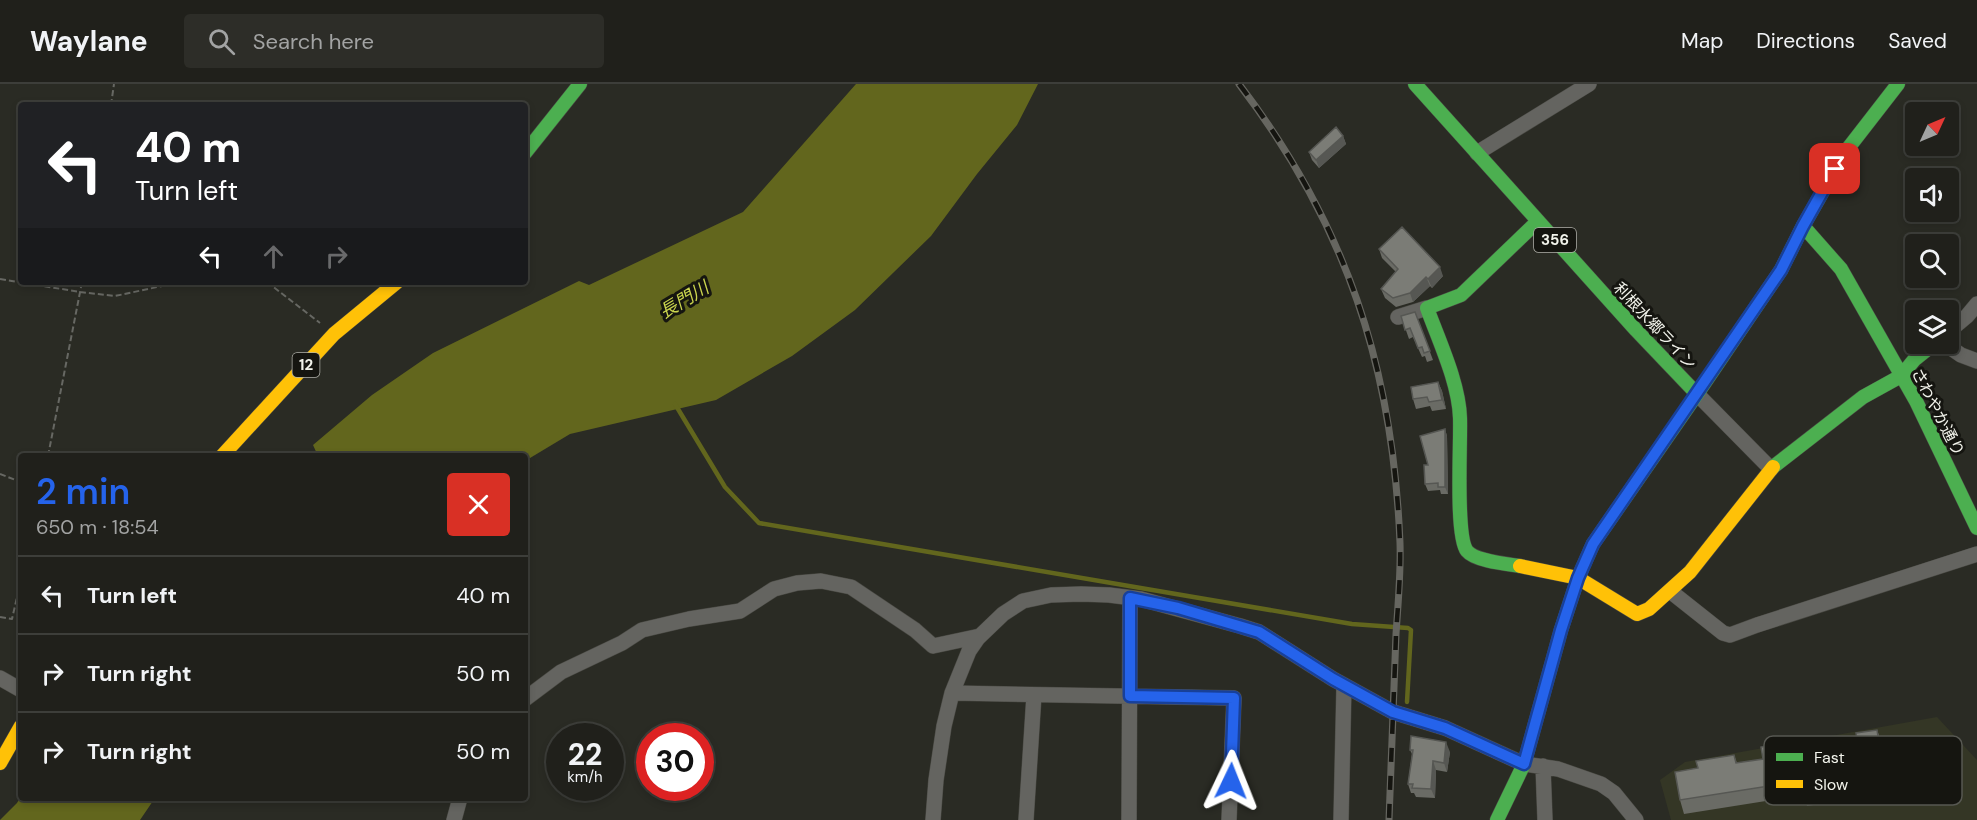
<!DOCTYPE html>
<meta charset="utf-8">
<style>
:root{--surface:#20201b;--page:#2d2d28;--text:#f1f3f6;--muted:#a2a3a3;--line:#3d3e3a;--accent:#2563eb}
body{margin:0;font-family:"DM Sans","Noto Sans JP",sans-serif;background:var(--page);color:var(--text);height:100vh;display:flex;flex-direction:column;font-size:22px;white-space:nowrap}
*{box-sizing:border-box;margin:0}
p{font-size:20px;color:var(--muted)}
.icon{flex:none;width:33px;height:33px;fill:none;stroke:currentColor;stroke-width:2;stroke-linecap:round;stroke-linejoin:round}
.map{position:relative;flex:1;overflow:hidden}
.sheet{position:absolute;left:18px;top:369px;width:510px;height:348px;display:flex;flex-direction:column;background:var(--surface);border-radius:6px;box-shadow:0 3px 9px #0003,0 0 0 2px var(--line)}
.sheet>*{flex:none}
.banner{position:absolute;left:18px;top:18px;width:510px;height:183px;border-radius:6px;box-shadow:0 3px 9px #0003,0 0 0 2px var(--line);background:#202124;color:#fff;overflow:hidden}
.needle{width:39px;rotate:46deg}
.controls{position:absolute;left:1905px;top:18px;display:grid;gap:12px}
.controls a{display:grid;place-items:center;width:54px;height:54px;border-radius:6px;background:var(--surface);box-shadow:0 3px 9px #0003,0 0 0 2px var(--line);font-size:30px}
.speed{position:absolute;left:546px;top:639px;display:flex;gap:12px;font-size:30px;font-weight:700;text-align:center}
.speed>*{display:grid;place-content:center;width:78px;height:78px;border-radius:50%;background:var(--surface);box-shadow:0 3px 9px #0003,0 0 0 2px var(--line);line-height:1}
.speed small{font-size:15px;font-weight:400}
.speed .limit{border:9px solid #d22;background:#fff;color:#111}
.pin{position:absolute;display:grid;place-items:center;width:51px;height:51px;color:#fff;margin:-26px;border-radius:12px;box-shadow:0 3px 9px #0006}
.me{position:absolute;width:66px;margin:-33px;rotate:2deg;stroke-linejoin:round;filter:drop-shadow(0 0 4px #0008)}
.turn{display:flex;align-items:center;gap:21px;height:126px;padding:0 18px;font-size:27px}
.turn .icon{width:78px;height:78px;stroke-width:2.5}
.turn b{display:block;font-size:42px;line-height:51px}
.lanes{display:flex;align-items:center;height:57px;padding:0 18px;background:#0003;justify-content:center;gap:30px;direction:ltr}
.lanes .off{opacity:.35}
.round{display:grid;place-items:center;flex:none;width:63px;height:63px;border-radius:6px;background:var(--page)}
.headline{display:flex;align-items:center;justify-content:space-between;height:102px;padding:0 18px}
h1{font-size:36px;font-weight:600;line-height:45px;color:var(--accent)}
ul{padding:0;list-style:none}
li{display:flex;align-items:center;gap:18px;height:78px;padding:0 18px;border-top:2px solid var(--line)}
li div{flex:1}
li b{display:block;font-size:22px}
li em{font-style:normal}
header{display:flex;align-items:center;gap:36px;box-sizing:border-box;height:84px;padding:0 30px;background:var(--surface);border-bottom:2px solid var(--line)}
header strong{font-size:28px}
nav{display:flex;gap:33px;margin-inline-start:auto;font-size:21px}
.search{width:420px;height:54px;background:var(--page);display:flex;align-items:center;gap:15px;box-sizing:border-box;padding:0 21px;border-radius:6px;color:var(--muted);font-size:22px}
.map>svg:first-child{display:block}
</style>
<header>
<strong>Waylane</strong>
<div class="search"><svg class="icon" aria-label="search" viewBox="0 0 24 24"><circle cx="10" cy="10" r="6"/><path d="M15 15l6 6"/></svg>Search here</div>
<nav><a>Map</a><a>Directions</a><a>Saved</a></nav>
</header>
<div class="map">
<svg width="1977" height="736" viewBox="0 0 1977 736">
<rect width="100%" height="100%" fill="#2a2b24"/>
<path fill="#343625" d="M 1937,633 L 1977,676 L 1977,736 L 1671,736 L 1660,696 L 1685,678 Z"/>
<path fill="#62661d" d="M 856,0 L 1038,0 L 1017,41 L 977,90 L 931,152 L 855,226 L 792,272 L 716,316 L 570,350 L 525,377 L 525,372 L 318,372 L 313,361 L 372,311 L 433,269 L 579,197 L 589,201 L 743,128 Z
M 21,712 L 21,714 L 155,714 L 140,736 L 0,736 L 17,719 Z"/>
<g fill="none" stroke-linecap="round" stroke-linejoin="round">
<path stroke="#62661d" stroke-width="4.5" d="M 675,320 L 725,403 L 759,439 L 1352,540 L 1408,544 L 1411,546 L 1407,618"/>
<defs>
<path id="street" d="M 1477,69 L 1589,0
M 1398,233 L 1427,224
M 1948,248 L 1967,232 L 1977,220
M 1945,260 L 1961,271 L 1977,277
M 1697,310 L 1771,385
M 1670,507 L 1723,549 L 1730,551 L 1757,541 L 1977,470
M 0,594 L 21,606
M 952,609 L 1234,614 L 1229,736
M 525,615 L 561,588 L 622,559 L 642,546 L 689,535 L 740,527 L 774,505 L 797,499 L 821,497 L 851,503 L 915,546 L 933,562 L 980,552
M 1543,682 L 1545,736
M 454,736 L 460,714
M 933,736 L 936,696 L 944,642 L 952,609 L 969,567 L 978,554 L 1003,530 L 1023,517 L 1051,511 L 1081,510 L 1109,511 L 1141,515 L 1240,542 L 1259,548 L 1333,595 L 1393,628 L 1445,644 L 1524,680 L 1558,685 L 1601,700 L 1614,709 L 1636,736
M 1026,736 L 1034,611
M 1129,736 L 1130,514
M 1341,736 L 1344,601"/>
<path id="fast" d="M 1415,0 L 1636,246 L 1697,310 L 1781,186 L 1803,142 L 1846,67 L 1898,0
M 525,69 L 580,0
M 1803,142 L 1841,185 L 1916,317 L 1977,444
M 1773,383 L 1863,313 L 1901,292 L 1914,276 L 1934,260
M 1520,482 C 1507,480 1475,477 1467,467 C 1455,452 1461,359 1460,334 C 1459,299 1439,257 1427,224 L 1461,211 L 1538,137
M 1497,736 L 1524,680 L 1561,546 L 1578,494 L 1593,460 L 1697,310"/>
<path id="slow" d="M 222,372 L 334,250 L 397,198
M 1520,482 L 1578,494 L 1637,530 L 1649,525 L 1690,488 L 1773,383
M 0,679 L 21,642"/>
</defs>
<use href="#street" stroke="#484842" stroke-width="16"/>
<use href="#fast" stroke="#484842" stroke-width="15"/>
<use href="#slow" stroke="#484842" stroke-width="15"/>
<path stroke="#676863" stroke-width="2" stroke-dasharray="6 3" stroke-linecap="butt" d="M 111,21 L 114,0
M 0,195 L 80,208 L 115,212 L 181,198
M 267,198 L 320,239
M 48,372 L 82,198
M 0,390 L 21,398
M 0,533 L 12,535 L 21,496"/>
<use href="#street" stroke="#646460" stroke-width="15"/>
<use href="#fast" stroke="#4caf50" stroke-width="14"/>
<use href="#slow" stroke="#ffc107" stroke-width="14"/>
<defs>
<path id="rail" d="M 1239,0 C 1346,140 1393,283 1400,459 C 1401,489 1398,520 1396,550 C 1394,612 1391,674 1389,736"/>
</defs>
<use href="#rail" stroke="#666660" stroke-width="7"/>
<use href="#rail" stroke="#151510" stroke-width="4.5" stroke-dasharray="14" stroke-linecap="butt"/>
</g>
<path fill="#6a6b65" d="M 1343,52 L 1346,60 L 1319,84 L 1312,76 L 1309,68 Z
M 1379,165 L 1443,192 L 1432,204 L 1430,202 L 1413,218 L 1396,223 L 1385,214 L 1381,205 L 1396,188 L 1382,174 Z
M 1415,228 L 1433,276 L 1427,278 L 1425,272 L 1422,273 L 1413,253 L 1409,255 L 1401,232 Z
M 1438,298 L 1442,307 L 1446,325 L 1432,327 L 1430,322 L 1416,325 L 1413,315 Z
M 1445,345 L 1447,352 L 1448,410 L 1441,410 L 1440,406 L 1428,407 L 1425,400 L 1428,381 Z
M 1877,646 L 1882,659 L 1902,656 L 1906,670 L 1911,696 L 1832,707 L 1833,718 L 1807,722 L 1804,711 L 1684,730 L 1680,716 L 1698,684 L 1734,671 L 1737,679 L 1763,675 L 1780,660 L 1785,672 L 1858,662 Z
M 1410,666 L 1450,668 L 1447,688 L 1436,686 L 1435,714 L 1416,713 L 1414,709 L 1411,709 L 1408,700 L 1412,670 Z"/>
<path fill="#565753" d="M 1343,52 L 1346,60 L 1319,84 L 1316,76 Z
M 1440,183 L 1443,192 L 1432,204 L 1428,195 Z
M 1426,193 L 1430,202 L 1413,218 L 1410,209 Z
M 1438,298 L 1442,307 L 1446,325 L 1442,316 Z
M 1445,345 L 1447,352 L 1448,410 L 1445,403 Z
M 1902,656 L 1906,670 L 1911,696 L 1906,683 Z
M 1446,658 L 1450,668 L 1447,688 L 1444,679 Z
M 1433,677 L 1436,686 L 1435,714 L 1431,705 Z
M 1827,694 L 1832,707 L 1833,718 L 1829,705 Z"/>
<path fill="#7b7c76" stroke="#565753" stroke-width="1.5" d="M 1336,43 L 1343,52 L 1316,76 L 1309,68 Z
M 1402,143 L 1440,183 L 1428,195 L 1426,193 L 1410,209 L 1393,214 L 1381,205 L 1398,185 L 1379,165 Z
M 1415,228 L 1430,267 L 1424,269 L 1422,263 L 1418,264 L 1410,244 L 1405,246 L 1401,232 Z
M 1438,298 L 1442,316 L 1429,318 L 1427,313 L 1413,315 L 1411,303 Z
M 1445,345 L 1445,403 L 1438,403 L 1438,399 L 1425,400 L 1424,381 L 1428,381 L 1420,352 Z
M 1877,646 L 1879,659 L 1902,656 L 1906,683 L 1827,694 L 1829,705 L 1802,708 L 1801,697 L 1680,716 L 1675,688 L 1698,684 L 1696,677 L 1734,671 L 1736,679 L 1763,675 L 1761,663 L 1780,660 L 1782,673 L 1858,662 L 1856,649 Z
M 1411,652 L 1446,658 L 1444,679 L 1433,677 L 1431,705 L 1412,704 L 1413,700 L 1408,700 L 1413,666 L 1410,666 Z"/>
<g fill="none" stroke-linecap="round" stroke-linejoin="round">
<defs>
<path id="route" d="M 1231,697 L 1234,614 L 1130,612 L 1130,514 L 1178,524 L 1259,548 L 1333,595 L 1393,628 L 1445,644 L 1524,680 L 1561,546 L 1578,494 L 1593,460 L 1781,186 L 1803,142 L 1835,85"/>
</defs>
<use href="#route" stroke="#184099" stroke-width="15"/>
<use href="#route" stroke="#2563eb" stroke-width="10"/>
</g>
<g text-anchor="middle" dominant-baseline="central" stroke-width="6" stroke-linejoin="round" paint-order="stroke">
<g fill="#151510" stroke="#b0b0a9" stroke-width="1.5">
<rect x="1534" y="144" width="42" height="24" rx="4.5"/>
<rect x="292.5" y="269" width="27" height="24" rx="4.5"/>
</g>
<g font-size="15" font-weight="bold" fill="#f2f3eb">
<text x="1555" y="156">356</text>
<text x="306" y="281">12</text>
</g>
<g font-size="16" fill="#f2f3eb" stroke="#151510">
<text transform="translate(1655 242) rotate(47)">利根水郷ライン</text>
<text transform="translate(1938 328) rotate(63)">さわやか通り</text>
</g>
<g font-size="18" font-style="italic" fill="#cbd54e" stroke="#151510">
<text transform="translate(684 216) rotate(-31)">長門川</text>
</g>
</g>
<rect x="1764" y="652" width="198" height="69" rx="9" fill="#151510" stroke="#575852" stroke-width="1.5"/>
<rect x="1776" y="669" width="27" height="8" fill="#4caf50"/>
<rect x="1776" y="696" width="27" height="8" fill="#ffc107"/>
<g font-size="16" fill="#f2f3eb">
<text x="1814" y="679">Fast</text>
<text x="1814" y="706">Slow</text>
</g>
</svg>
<div class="controls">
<a><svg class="needle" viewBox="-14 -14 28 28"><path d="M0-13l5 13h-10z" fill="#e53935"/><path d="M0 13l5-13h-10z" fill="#a2a3a3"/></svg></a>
<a><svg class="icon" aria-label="sound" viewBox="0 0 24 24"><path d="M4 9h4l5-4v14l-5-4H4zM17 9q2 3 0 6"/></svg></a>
<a><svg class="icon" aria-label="search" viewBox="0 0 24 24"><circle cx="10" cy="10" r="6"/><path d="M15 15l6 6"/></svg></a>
<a><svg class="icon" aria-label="layers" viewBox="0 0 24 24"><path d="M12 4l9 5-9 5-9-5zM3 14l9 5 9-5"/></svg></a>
</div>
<div class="speed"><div>22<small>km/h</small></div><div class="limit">30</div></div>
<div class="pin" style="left:1835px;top:85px;background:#d93025"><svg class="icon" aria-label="arrive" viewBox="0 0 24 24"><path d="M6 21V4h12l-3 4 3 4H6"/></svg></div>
<svg class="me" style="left:1231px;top:697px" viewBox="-20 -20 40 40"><path d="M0-17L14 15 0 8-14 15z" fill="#2563eb" stroke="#fff" stroke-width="4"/></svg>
<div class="banner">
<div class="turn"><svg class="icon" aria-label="left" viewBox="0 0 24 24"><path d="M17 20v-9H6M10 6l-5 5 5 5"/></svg><div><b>40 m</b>Turn left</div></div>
<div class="lanes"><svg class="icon" aria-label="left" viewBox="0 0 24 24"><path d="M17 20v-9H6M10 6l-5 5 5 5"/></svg><svg class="icon off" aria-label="ahead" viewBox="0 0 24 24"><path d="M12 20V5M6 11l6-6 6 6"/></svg><svg class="icon off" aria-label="right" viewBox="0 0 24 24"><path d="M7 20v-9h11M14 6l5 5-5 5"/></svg></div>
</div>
<section class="sheet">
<div class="headline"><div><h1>2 min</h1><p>650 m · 18:54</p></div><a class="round" style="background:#d93025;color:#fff"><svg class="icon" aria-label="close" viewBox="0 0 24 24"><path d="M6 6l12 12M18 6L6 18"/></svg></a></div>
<ul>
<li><svg class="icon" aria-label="left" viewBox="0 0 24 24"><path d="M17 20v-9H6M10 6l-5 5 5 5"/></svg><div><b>Turn left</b></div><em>40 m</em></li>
<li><svg class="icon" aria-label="right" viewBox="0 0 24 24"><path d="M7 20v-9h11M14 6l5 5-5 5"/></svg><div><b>Turn right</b></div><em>50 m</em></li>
<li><svg class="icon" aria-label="right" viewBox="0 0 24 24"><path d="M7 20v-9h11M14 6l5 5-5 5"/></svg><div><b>Turn right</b></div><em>50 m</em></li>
</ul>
</section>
</div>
